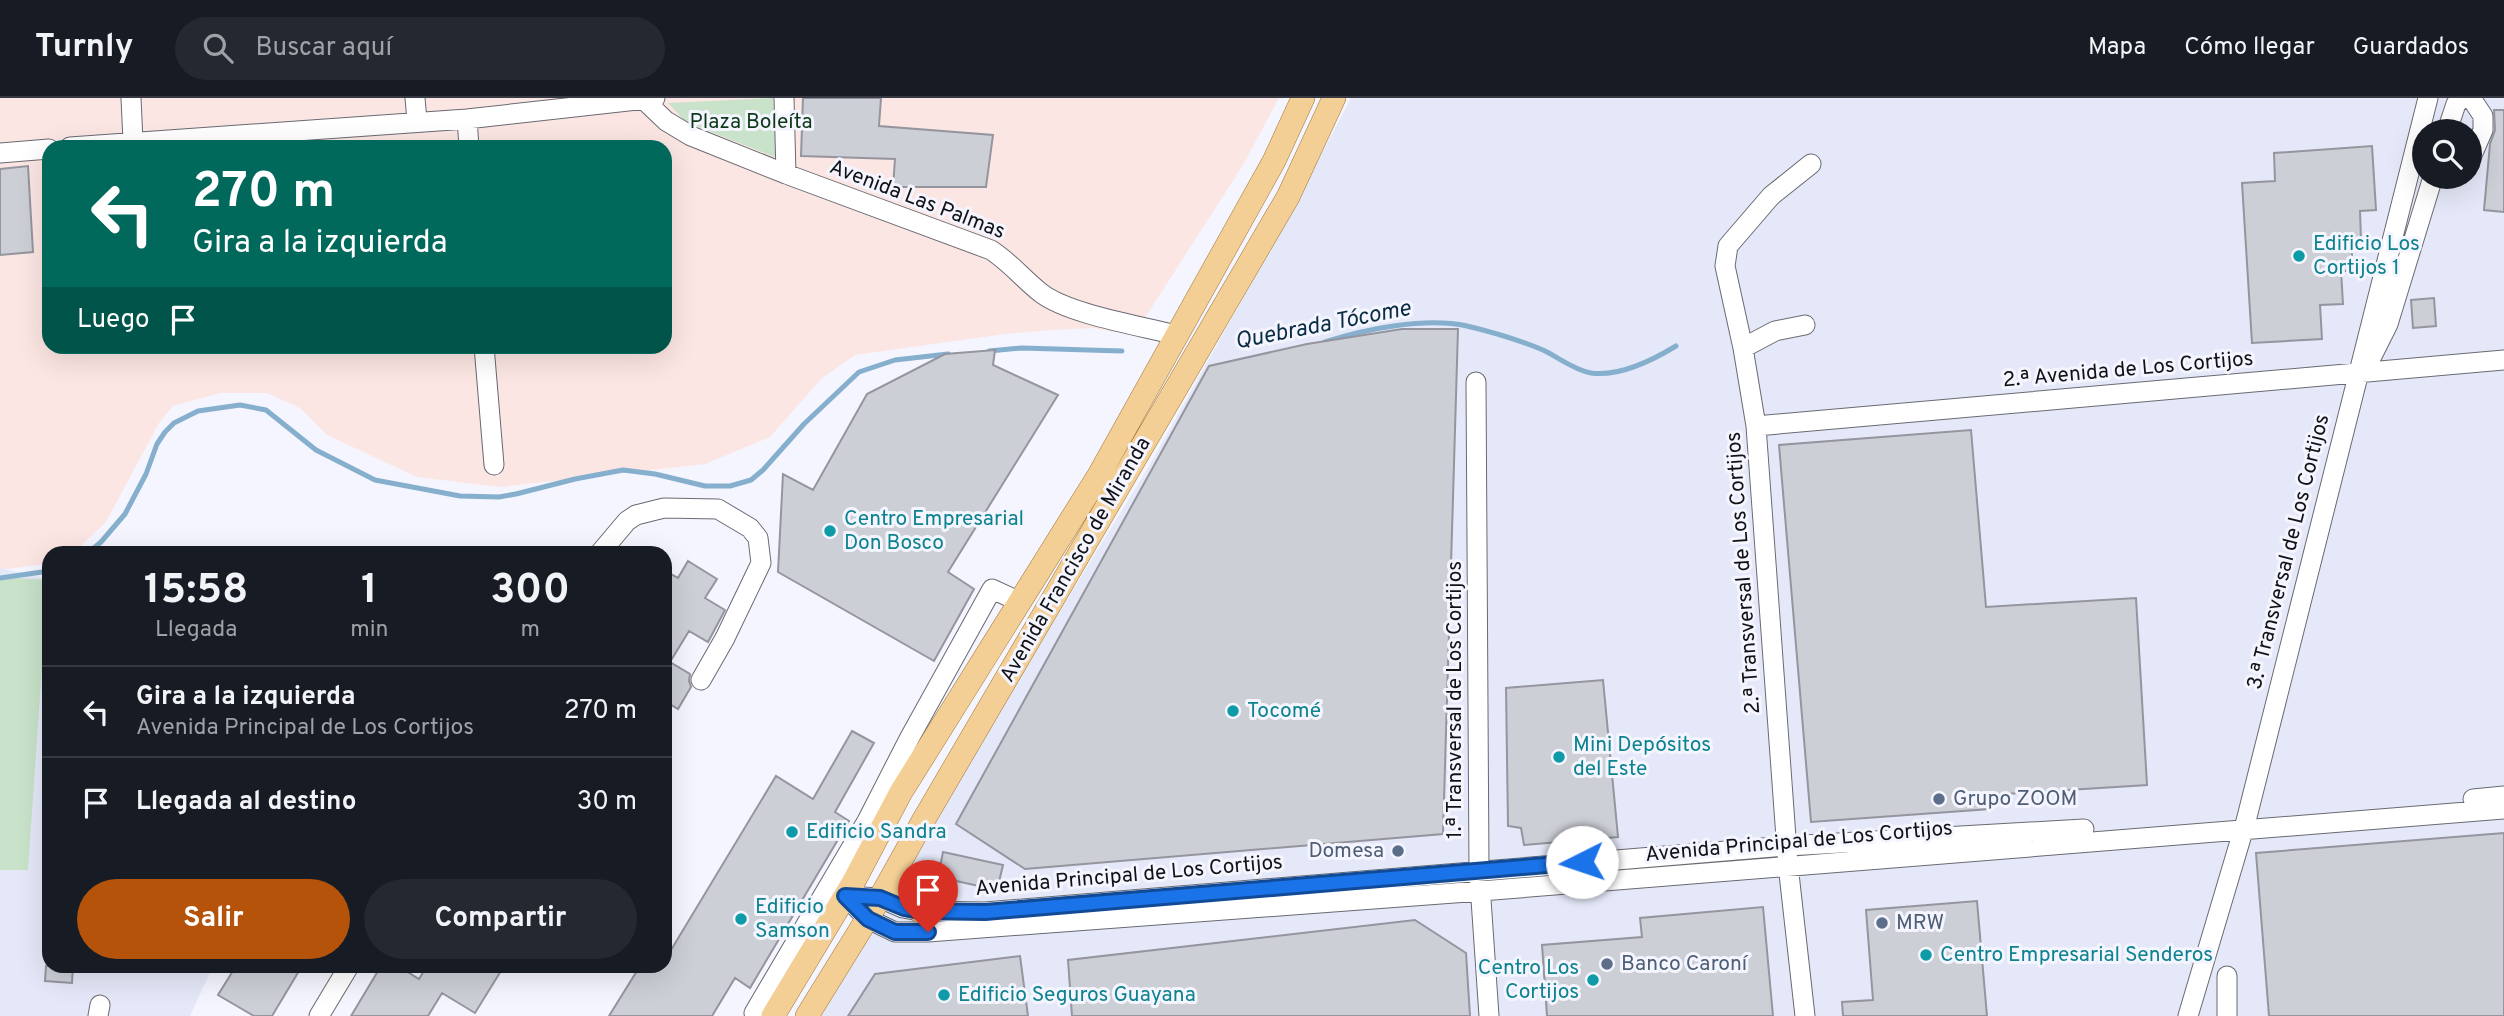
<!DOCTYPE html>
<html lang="es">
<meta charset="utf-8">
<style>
:root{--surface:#171b24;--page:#242831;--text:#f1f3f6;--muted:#9ea1a6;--line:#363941;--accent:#b45309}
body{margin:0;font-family:Overpass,sans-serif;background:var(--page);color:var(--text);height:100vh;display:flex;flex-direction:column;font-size:26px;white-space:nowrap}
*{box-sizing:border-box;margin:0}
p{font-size:23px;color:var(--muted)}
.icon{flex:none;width:38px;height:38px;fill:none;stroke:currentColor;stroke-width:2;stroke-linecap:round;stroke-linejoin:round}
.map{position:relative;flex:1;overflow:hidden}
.sheet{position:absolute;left:42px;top:448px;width:630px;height:427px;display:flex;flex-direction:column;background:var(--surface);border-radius:21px;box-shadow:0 7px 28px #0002}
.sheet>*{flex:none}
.top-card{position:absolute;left:42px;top:42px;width:630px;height:214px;border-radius:21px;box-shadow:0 7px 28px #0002;background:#00695c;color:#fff;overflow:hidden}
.fabs{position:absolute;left:2412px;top:21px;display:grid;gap:14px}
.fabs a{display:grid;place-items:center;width:70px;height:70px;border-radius:50%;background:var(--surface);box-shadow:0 7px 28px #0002;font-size:35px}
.pin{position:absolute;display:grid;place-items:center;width:60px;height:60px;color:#fff;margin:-72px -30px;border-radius:50% 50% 50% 0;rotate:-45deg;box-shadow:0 0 7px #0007}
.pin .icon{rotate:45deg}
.me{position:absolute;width:77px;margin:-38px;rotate:266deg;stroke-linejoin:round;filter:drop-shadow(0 0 5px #0008)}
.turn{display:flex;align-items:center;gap:24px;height:147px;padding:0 35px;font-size:32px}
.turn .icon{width:91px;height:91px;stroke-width:2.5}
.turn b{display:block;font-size:49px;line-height:60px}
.then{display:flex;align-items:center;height:66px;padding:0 35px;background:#0003;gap:14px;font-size:26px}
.eta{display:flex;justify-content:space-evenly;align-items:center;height:119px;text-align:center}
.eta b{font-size:42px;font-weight:700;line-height:49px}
.cta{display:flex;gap:14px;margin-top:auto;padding:14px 35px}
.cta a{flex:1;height:80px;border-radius:42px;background:var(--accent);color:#fff;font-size:28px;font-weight:700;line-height:80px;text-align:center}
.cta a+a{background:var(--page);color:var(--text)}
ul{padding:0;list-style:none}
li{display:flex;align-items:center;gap:21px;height:91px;padding:0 35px;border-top:2px solid var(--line)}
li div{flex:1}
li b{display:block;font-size:26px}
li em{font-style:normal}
header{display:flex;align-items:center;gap:42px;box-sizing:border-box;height:98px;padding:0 35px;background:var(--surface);border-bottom:2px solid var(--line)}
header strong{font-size:33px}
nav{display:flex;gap:38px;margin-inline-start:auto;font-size:24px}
.search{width:490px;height:63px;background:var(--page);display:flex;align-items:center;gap:18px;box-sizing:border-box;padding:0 24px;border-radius:38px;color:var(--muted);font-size:26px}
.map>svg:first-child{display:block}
</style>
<header>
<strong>Turnly</strong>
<div class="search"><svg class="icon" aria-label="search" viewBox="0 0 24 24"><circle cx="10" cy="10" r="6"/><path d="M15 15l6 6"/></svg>Buscar aquí</div>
<nav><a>Mapa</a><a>Cómo llegar</a><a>Guardados</a></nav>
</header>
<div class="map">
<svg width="2504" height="918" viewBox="0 0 2504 918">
<rect width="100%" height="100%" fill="#f4f5fe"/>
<path fill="#fce6e3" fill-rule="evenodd" d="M 0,0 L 1279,0 L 1243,67 L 1134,237 L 1092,230 L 1053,232 L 1005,236 L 855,257 L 822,280 L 770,339 L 705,366 L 500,389 L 417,379 L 327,337 L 300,310 L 267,295 L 220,295 L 173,308 L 159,325 L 106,424 L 75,453 L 49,455 L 49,464 L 44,466 L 0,472 ZM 49,49 L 665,49 L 665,248 L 49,248 Z"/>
<path fill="#e5e8f8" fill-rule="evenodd" d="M 1351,0 L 2504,0 L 2504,918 L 816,918 L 981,641 L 1148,370 L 1279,136 ZM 2424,33 L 2469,33 L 2469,79 L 2424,79 Z
M 0,470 L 49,482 L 49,868 L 213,868 L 190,918 L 0,918 Z"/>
<path fill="#c8e3ca" d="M 773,0 L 777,60 L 686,24 L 668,5 Z
M 0,479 L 48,482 L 28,772 L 0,772 Z"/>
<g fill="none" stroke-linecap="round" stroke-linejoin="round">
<path stroke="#85afcd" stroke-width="5" d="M 1325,244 C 1365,231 1425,219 1467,228 C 1492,234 1519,242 1543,252 C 1558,259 1574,272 1591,275 C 1619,279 1653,262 1676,248
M 989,253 L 1022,250 L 1122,253
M 88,455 L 101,444 L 125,416 L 146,376 L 157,346 L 165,334 L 174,325 L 198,313 L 240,307 L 266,312 L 316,352 L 375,382 L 460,398 L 499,399 L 516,396 L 575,381 L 623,372 L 655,376 L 705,388 L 730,388 L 751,382 L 763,372 L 804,326 L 859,274 L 895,262 L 948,256
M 0,480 L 49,473"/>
</g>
<path fill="#cdcfd7" stroke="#94959e" stroke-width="2" d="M 803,0 L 881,0 L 879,28 L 993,37 L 986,89 L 893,89 L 895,61 L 801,58 Z
M 2494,12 L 2504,12 L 2504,114 L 2484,112 L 2490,46 L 2495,32 Z
M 2372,48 L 2376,112 L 2360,113 L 2361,142 L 2351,142 L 2353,173 L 2341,173 L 2343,206 L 2320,207 L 2322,241 L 2252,245 L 2242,85 L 2275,83 L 2274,55 Z
M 28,68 L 33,154 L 0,157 L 0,71 Z
M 2434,200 L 2436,228 L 2413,230 L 2411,202 Z
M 1402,231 L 1458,231 L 1443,736 L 1025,771 L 956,726 L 1209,268 L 1307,246 Z
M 995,252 L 993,267 L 1058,297 L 948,474 L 974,491 L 934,563 L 778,474 L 783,376 L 813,392 L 867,296 L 945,256 Z
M 1971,332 L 1986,509 L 2136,500 L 2147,687 L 1989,697 L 1990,711 L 1811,724 L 1779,347 Z
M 688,463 L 717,481 L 705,500 L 725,512 L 708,544 L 689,533 L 670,564 L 690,576 L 689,583 L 691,589 L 678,611 L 665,603 L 665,473 L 678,480 Z
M 1603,582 L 1618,739 L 1524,747 L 1521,730 L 1508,728 L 1506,590 Z
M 852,633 L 874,645 L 835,714 L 849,723 L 750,890 L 735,880 L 712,918 L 609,918 L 640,868 L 665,868 L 665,849 L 671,852 L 776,678 L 813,701 Z
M 2504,735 L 2504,918 L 2269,918 L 2256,755 Z
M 943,754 L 1003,767 L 997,792 L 938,779 Z
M 1977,803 L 1987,918 L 1843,918 L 1842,904 L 1873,902 L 1866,812 Z
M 1763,809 L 1773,918 L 1547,918 L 1542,847 L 1642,839 L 1640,820 Z
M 1415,822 L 1466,855 L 1470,918 L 1072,918 L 1068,862 Z
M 1020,858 L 1028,918 L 848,918 L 875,876 Z
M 46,868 L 73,868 L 72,885 L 45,883 Z
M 236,868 L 302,868 L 272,918 L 254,918 L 218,897 Z
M 381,868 L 398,868 L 419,881 L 427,868 L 504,868 L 475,915 L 442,895 L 428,918 L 351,918 Z"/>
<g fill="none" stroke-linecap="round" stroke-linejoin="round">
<defs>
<path id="minor" d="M 131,0 L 133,43
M 415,0 L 417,23
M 784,0 L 786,76
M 643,1 L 666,23 L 691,38 L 786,76 L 991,152 C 1011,165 1023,181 1041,195 C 1068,216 1141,228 1176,237
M 467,21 L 469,49
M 2447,33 L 2456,6 L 2462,0
M 70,49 L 467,21 L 655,0
M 0,55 L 49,51
M 2469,64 L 2483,32 L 2483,18 L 2471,0
M 484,248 L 494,367
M 1743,250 L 1775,233 L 1805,227
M 2365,266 L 2372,258 L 2388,226 L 2433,79
M 1476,284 L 1479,772 L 1489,918
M 1756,328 L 2504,262
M 600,455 L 627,423 L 636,417 L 664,410 L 718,411 L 750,430 L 758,440 L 761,465 L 725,540 L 701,582
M 2473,701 L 2504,698
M 845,798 L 868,821 L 895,834 L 928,834 L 1481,793 L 2504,711
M 845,798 L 880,800 L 903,810 L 920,813 L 985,814 L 1787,748 L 2084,731
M 2227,878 L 2227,918
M 98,918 L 100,907
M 319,918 L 349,868
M 755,918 L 754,915 L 867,723 L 910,639 L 992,491 L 1020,504
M 1805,918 L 1788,767 L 1756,328 L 1743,250 L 1725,168 L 1728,148 L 1771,98 L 1811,66
M 2188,918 L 2246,723 L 2428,0"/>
<path id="major" d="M 900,765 C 899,785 903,800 920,813
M 773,918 L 853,785 L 901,694 L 1099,377 L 1274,63 L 1303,0
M 807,918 L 880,800 L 923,723 L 1288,99 L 1334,0"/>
</defs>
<use href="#minor" stroke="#696a72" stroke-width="21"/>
<use href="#major" stroke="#a0783a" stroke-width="24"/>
<use href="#minor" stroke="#fff" stroke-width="19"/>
<use href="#major" stroke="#f4cf95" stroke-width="23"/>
</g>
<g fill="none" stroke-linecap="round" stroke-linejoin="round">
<defs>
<path id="route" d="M 928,834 L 895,834 L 868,821 L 845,798 L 880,800 L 904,810 L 920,813 L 985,814 L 1582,764"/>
</defs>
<use href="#route" stroke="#114b97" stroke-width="18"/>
<use href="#route" stroke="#1a73e8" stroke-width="12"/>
</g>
<g fill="#0f9aa8" stroke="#f4f5fe" stroke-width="2.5">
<circle cx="2299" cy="158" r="7"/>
<circle cx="830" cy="433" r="7"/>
<circle cx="1233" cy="613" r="7"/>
<circle cx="1559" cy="659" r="7"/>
<circle cx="792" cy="734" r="7"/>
<circle cx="741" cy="821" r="7"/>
<circle cx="1926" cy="857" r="7"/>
<circle cx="1593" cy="882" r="7"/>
<circle cx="944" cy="897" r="7"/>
</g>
<g fill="#5c6f8a" stroke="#f4f5fe" stroke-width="2.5">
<circle cx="1939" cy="701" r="7"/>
<circle cx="1398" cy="753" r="7"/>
<circle cx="1882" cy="825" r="7"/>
<circle cx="1607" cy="866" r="7"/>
</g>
<g text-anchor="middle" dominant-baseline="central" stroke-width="6" stroke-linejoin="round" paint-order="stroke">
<g font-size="21" fill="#0d3817" stroke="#f4f5fe">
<text x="751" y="24">Plaza Boleíta</text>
</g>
<g font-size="21" fill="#111215" stroke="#f4f5fe">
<text transform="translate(917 102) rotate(21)">Avenida Las Palmas</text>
<text transform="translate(2128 272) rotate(-5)">2.ª Avenida de Los Cortijos</text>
<text transform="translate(2289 454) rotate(-76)">3.ª Transversal de Los Cortijos</text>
<text transform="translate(1076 462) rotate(-60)">Avenida Francisco de Miranda</text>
<text transform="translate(1744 475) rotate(-94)">2.ª Transversal de Los Cortijos</text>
<text transform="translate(1455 602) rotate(-90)">1.ª Transversal de Los Cortijos</text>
<text transform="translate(1799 744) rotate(-5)">Avenida Principal de Los Cortijos</text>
<text transform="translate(1129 778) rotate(-5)">Avenida Principal de Los Cortijos</text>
</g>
<g font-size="21" fill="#0d838f" stroke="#f4f5fe" text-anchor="start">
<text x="2313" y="146">Edificio Los<tspan x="2313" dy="24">Cortijos 1</tspan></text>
<text x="844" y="421">Centro Empresarial<tspan x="844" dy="24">Don Bosco</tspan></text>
<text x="1247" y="613">Tocomé</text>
<text x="1573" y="647">Mini Depósitos<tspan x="1573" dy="24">del Este</tspan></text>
<text x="806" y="734">Edificio Sandra</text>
<text x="755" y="809">Edificio<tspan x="755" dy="24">Samson</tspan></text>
<text x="1940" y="857">Centro Empresarial Senderos</text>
<text x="1579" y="870" text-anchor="end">Centro Los<tspan x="1579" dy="24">Cortijos</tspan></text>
<text x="958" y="897">Edificio Seguros Guayana</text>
</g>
<g font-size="21" fill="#4e5e75" stroke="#f4f5fe" text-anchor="start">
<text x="1953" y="701">Grupo ZOOM</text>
<text x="1384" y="753" text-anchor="end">Domesa</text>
<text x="1896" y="825">MRW</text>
<text x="1621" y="866">Banco Caroní</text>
</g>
<g font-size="23" font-style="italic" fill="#092c42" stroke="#f4f5fe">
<text transform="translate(1323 228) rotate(-11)">Quebrada Tócome</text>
</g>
</g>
</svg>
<div class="fabs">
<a><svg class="icon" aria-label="search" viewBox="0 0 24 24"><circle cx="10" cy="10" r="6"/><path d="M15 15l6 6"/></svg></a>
</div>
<div class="pin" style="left:928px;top:834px;background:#d93025"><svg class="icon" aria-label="arrive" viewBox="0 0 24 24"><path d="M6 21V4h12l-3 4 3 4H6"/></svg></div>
<svg class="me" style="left:1582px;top:764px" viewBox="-20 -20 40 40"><circle r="19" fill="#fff"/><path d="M0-13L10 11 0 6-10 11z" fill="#1a73e8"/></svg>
<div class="top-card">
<div class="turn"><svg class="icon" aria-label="left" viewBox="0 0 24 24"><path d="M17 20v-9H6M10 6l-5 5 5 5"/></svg><div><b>270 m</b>Gira a la izquierda</div></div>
<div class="then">Luego<svg class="icon" aria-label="arrive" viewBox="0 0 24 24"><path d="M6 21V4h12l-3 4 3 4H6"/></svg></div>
</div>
<section class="sheet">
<div class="eta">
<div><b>15:58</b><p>Llegada</p></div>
<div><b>1</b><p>min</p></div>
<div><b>300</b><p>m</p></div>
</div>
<ul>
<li><svg class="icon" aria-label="left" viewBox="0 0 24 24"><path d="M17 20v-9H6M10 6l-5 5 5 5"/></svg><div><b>Gira a la izquierda</b><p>Avenida Principal de Los Cortijos</p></div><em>270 m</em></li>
<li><svg class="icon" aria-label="arrive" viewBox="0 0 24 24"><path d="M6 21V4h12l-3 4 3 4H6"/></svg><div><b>Llegada al destino</b></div><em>30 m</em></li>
</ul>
<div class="cta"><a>Salir</a><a>Compartir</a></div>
</section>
</div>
